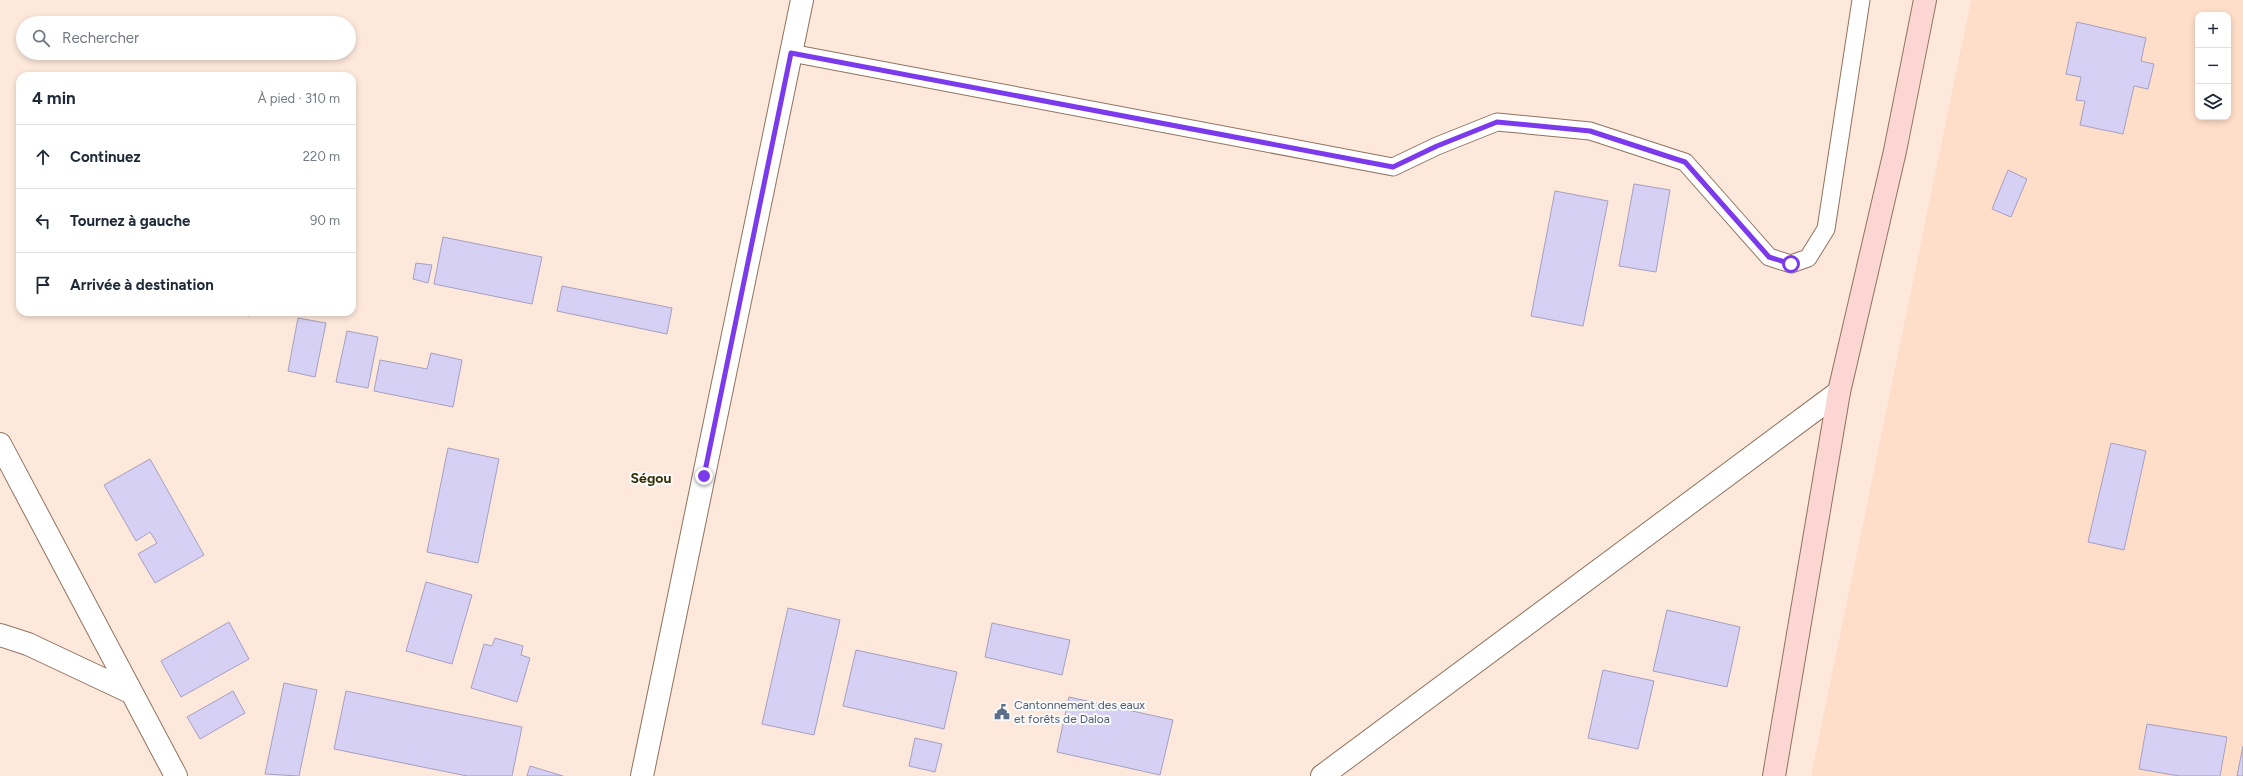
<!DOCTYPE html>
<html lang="fr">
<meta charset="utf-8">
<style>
:root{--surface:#fff;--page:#f6f6f7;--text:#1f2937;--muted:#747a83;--line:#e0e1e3}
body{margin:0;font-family:Figtree,sans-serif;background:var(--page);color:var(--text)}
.controls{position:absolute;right:12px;top:12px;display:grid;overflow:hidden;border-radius:8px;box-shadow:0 2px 6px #0003}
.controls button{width:36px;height:36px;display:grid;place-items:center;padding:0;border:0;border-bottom:1px solid var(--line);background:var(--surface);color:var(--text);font:20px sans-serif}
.stop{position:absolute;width:12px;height:12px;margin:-9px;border:3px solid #7c3aed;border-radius:50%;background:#fff}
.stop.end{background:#7c3aed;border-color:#fff;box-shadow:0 1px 4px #0008}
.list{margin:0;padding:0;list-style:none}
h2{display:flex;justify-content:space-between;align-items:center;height:52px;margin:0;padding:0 16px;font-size:17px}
h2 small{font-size:13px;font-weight:400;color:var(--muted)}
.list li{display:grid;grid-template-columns:26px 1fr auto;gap:12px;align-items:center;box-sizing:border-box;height:64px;padding:0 16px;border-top:1px solid var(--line)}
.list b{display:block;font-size:15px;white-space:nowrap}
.list em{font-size:13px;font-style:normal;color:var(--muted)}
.icon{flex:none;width:22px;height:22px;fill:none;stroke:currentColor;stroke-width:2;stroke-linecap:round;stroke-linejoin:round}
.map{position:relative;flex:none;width:2243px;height:776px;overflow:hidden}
.search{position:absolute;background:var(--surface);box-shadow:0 2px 6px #0003;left:16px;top:16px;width:340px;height:44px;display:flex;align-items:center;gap:10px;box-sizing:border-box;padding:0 14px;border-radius:22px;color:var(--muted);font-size:15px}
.panel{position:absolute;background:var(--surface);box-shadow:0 2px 6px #0003;left:16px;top:72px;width:340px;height:244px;border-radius:12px}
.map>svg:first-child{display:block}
.built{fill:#ffdec9;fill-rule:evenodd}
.building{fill:#d6d1f4;stroke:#a59fc1}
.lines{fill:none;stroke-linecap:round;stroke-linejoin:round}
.lane-casing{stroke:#90725e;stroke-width:19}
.street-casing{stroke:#90725e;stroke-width:24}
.secondary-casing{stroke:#90725e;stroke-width:24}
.lane{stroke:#fff;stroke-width:17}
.street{stroke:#fff;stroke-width:22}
.secondary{stroke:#fcd6d3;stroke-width:22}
.route{stroke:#7c3aed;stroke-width:5}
.labels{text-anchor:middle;stroke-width:4;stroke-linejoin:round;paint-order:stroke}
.service-label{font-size:12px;fill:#4e5e75;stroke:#fafafa;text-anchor:start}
.quarter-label{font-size:14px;font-weight:bold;fill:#363308;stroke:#fafafa}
</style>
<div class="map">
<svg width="2243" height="776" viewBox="0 0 2243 776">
<rect width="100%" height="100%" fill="#fde8db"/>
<!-- built -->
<path class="built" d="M 1971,0 L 2243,0 L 2243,776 L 1811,776 ZM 2198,15 L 2228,15 L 2228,117 L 2198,117 Z"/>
<!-- building -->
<path class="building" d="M 2077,22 L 2146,38 L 2141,61 L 2154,64 L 2148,89 L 2134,86 L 2123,134 L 2080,125 L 2085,101 L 2076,100 L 2081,77 L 2066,74 Z
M 2008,170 L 2027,179 L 2011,217 L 1992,209 Z
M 1634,184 L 1670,190 L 1656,272 L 1619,266 Z
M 1555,191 L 1608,201 L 1583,326 L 1531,316 Z
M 443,237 L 542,257 L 532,304 L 434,284 Z
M 416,263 L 432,265 L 428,283 L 413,279 Z
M 562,286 L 672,308 L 667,334 L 557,311 Z
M 230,312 L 251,312 L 250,316 Z
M 298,318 L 326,323 L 315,377 L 288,371 Z
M 347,331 L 378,337 L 368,388 L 336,382 Z
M 431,353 L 462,360 L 453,407 L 374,391 L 380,360 L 427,369 Z
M 2111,443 L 2146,451 L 2124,550 L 2088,542 Z
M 448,448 L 499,459 L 478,563 L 427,552 Z
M 150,459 L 204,555 L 155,583 L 138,554 L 157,543 L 150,532 L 136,541 L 104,485 Z
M 426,582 L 472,595 L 452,664 L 406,651 Z
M 788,608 L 840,620 L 814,735 L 762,724 Z
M 1667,610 L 1740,627 L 1727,687 L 1653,671 Z
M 229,622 L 249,659 L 181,697 L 161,661 Z
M 992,623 L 1070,640 L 1062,675 L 985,657 Z
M 495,638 L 523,646 L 521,655 L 530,658 L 517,702 L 471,688 L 484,644 L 492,646 Z
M 856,650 L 957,672 L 944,729 L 843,706 Z
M 1603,670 L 1654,681 L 1638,749 L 1588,738 Z
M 284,683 L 317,690 L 299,776 L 265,774 Z
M 233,691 L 245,713 L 200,739 L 187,717 Z
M 346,691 L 522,727 L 512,776 L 467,776 L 334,749 Z
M 1069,697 L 1173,720 L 1160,775 L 1057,752 Z
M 2147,724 L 2227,737 L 2220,776 L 2179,776 L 2139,769 Z
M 915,738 L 942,744 L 935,772 L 909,766 Z
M 2243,746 L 2243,776 L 2237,776 Z
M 530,766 L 563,776 L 527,776 Z"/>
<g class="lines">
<defs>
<path id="lane" d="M 791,53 L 1393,167 L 1437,146 L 1497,122 L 1590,131 L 1685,162 L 1769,257 L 1791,264 L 1808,258 L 1826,229 L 1861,0"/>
<path id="street" d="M 0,444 L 176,776
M 0,635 L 28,644 L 130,692
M 642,776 L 802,0
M 1322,776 L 1839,392"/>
<path id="secondary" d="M 1774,776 L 1839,392 L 1895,151 L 1925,0"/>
</defs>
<!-- lane casing -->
<use href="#lane" class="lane-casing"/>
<!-- street casing -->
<use href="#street" class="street-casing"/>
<!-- secondary casing -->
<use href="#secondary" class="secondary-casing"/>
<!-- lane -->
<use href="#lane" class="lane"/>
<!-- street -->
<use href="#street" class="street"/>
<!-- secondary -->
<use href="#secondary" class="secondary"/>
</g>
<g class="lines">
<!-- route -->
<path class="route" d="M 704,476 L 791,53 L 1393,167 L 1437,146 L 1497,122 L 1590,131 L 1685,162 L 1769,257 L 1791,264"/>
</g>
<!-- icons -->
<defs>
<symbol id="civic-bare" viewBox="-9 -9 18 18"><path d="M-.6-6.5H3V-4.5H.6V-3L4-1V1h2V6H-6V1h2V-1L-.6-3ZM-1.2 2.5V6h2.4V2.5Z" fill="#5c6f8a" stroke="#fafafa" stroke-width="2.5" paint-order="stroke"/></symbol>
</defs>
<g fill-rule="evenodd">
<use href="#civic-bare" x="991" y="701" width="22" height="22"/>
</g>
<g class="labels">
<!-- service labels -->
<g class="service-label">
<text x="1014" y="709">Cantonnement des eaux<tspan x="1014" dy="14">et forêts de Daloa</tspan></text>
</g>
<!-- quarter labels -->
<g class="quarter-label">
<text x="651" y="483">Ségou</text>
</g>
</g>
</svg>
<div class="controls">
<button>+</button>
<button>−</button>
<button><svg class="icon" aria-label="layers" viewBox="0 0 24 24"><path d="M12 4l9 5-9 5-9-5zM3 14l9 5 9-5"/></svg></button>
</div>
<div class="stop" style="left:1791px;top:264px"></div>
<div class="stop end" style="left:704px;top:476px"></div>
<div class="search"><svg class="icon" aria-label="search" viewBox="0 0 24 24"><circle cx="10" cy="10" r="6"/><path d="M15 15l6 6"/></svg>Rechercher</div>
<section class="panel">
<h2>4 min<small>À pied · 310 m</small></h2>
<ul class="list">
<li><svg class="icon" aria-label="ahead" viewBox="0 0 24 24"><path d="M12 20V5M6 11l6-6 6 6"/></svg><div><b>Continuez</b></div><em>220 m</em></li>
<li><svg class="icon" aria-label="left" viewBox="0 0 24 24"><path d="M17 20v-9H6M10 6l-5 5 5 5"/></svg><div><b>Tournez à gauche</b></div><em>90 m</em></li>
<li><svg class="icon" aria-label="arrive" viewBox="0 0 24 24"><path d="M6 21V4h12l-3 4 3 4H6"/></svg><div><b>Arrivée à destination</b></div></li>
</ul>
</section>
</div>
